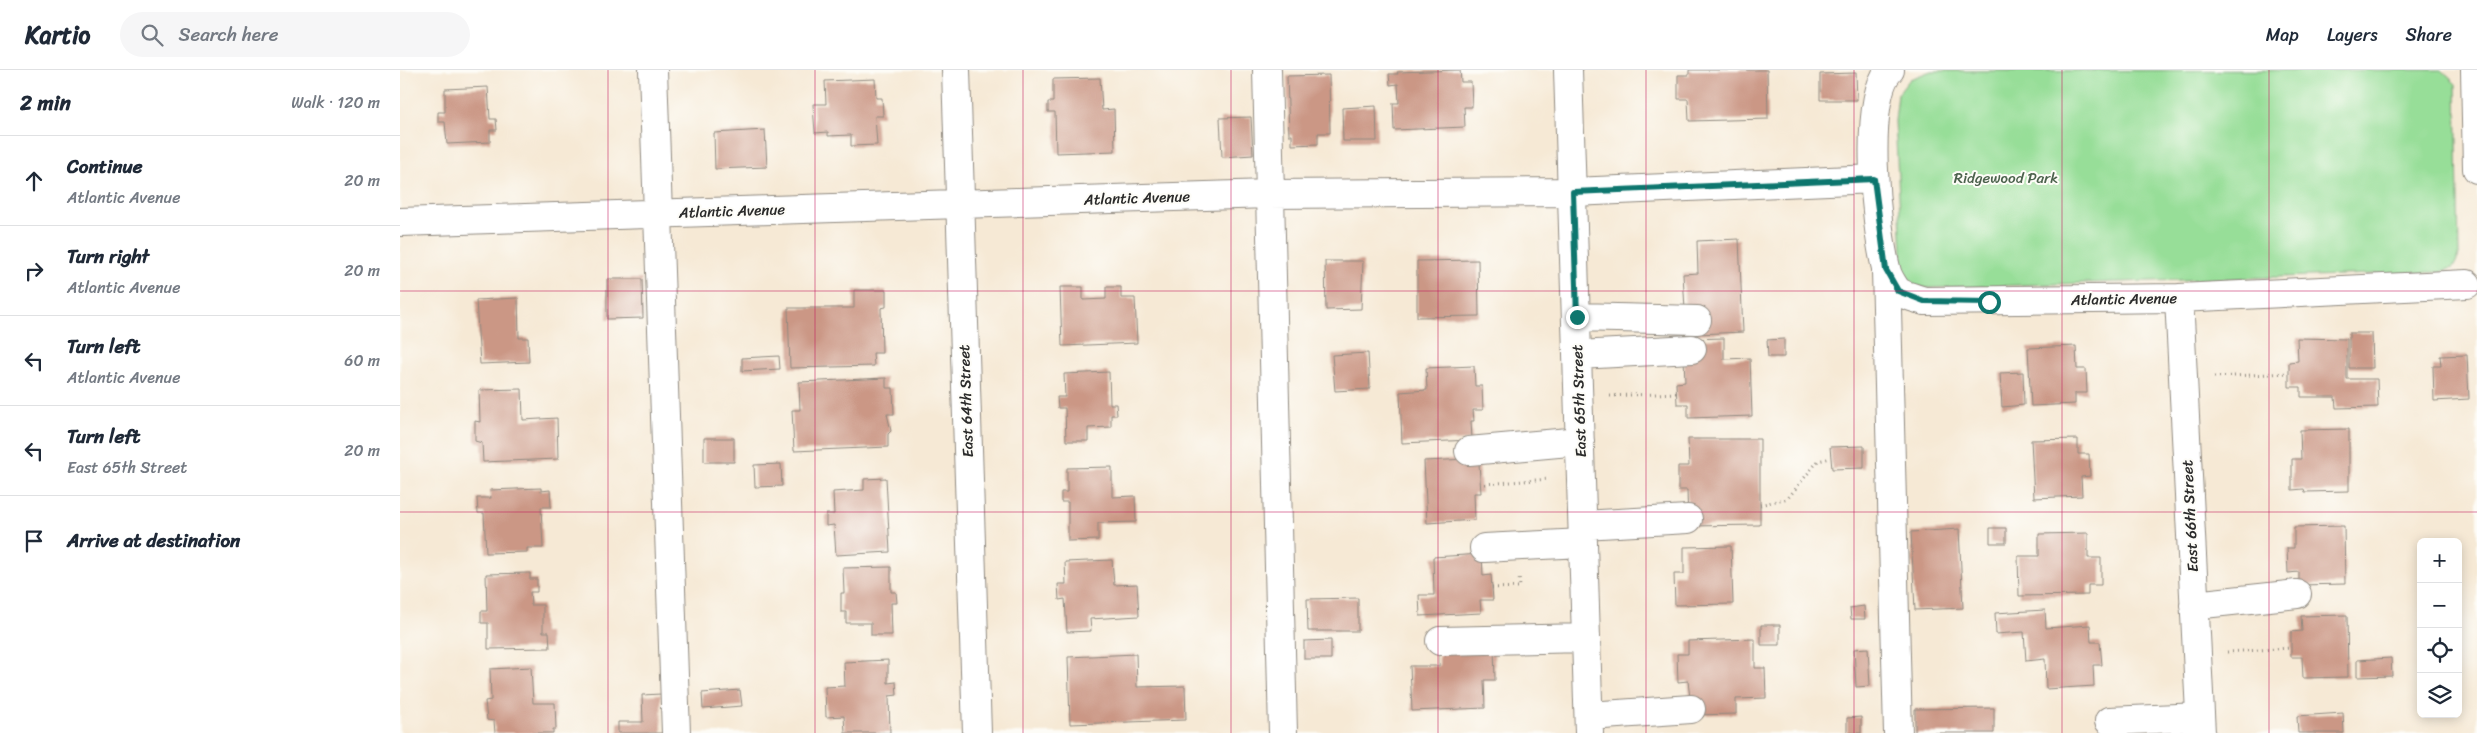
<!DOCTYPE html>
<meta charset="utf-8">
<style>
:root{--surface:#fff;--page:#f6f6f7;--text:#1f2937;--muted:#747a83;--line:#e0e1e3}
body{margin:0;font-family:Sriracha,sans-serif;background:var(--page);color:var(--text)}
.controls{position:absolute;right:15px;bottom:15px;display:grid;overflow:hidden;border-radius:8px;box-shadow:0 2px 12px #0003}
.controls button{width:45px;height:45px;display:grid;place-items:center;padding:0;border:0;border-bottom:1px solid var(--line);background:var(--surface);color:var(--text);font:25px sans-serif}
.stop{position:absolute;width:15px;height:15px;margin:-11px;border:4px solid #0f766e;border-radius:50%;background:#fff}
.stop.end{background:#0f766e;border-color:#fff;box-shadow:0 1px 5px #0008}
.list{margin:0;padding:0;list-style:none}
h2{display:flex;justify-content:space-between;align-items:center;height:65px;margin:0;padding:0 20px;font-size:21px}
h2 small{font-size:16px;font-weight:400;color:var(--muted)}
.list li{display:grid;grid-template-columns:32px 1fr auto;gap:15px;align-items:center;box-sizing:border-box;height:90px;padding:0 20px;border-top:1px solid var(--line)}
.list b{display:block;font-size:19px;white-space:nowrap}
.list p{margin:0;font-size:16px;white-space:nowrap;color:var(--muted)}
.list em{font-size:16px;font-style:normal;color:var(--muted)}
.icon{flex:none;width:28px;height:28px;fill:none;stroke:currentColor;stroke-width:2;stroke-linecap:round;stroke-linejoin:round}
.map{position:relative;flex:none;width:2077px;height:663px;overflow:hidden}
header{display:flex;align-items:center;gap:30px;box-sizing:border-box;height:70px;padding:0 25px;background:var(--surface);border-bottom:1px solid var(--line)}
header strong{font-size:24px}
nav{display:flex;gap:28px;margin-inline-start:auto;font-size:18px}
.search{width:350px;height:45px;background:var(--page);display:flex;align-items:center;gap:12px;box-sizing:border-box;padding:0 18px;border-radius:28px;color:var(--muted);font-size:19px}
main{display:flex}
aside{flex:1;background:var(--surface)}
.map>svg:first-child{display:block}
.green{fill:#97de98;stroke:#618462}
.building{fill:#cb9785}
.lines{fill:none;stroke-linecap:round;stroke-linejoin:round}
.minor-casing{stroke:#908a80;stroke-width:30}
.path{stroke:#908a80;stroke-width:3;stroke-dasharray:1 4;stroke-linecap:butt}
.minor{stroke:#fff;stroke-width:28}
.route{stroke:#0f766e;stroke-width:6}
.grid{fill:none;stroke:#c2185b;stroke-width:1;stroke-opacity:0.55}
.labels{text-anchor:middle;stroke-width:4;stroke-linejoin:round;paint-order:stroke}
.park-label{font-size:15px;fill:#4b614c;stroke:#fdfcf7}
.street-label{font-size:15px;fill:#2b2b2b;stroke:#fdfcf7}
</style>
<header>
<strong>Kartio</strong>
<div class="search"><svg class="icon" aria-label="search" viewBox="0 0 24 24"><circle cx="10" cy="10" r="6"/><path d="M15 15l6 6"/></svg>Search here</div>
<nav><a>Map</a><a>Layers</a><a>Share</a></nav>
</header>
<main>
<aside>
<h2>2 min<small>Walk · 120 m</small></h2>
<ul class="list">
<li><svg class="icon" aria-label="ahead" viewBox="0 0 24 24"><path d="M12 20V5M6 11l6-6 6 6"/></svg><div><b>Continue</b><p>Atlantic Avenue</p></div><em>20 m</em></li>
<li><svg class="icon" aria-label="right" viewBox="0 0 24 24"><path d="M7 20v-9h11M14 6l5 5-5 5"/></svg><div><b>Turn right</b><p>Atlantic Avenue</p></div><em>20 m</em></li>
<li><svg class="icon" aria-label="left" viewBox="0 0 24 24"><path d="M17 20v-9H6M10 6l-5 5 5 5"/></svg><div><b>Turn left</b><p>Atlantic Avenue</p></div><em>60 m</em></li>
<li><svg class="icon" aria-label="left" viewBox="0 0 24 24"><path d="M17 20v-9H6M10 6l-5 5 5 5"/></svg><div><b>Turn left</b><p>East 65th Street</p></div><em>20 m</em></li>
<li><svg class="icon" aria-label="arrive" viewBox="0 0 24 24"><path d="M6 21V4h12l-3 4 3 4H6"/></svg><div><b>Arrive at destination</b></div></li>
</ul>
</aside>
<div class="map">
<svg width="2077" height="663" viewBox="0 0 2077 663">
<rect width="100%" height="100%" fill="#fdfcf7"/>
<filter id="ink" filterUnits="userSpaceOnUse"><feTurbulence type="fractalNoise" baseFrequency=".02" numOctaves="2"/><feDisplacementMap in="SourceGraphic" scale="10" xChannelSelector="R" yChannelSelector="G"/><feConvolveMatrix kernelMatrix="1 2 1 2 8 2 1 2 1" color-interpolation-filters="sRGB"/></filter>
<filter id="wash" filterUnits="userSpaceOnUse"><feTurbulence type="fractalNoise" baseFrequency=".0096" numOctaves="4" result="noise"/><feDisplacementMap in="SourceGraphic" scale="20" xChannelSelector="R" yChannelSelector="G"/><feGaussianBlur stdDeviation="1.12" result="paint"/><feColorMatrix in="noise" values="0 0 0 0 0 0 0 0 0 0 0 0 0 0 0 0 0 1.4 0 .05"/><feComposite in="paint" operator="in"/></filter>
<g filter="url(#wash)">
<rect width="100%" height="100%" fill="#f6e9d5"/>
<!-- green -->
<path class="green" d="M 2041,0 L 2056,14 L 2059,186 L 2053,198 L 2039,202 L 1527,218 L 1514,215 L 1503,202 L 1495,51 L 1498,24 L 1510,9 L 1531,1 Z"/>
<g id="blocks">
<!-- building -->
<path class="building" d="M 1060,0 L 1061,12 L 1071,12 L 1072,37 L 1064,37 L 1065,57 L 994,60 L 993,33 L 999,33 L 998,14 L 990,15 L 989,4 L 998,4 L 997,2 Z
M 1289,0 L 1367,0 L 1368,49 L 1289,51 L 1288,29 L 1278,29 L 1278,5 L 1289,5 Z
M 1456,3 L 1457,30 L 1420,30 L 1420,4 Z
M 929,5 L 930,63 L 918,63 L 918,74 L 892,75 L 892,65 L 889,65 L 887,6 Z
M 700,8 L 702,40 L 714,39 L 715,81 L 656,83 L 655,42 L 648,42 L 648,32 L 653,32 L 653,9 Z
M 475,9 L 476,28 L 482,28 L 483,46 L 475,46 L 477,75 L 451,76 L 451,65 L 428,66 L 428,62 L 415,63 L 413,34 L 426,34 L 425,11 Z
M 88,17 L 90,49 L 96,49 L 97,60 L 90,60 L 90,72 L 47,74 L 45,52 L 38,52 L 38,42 L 45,42 L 45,19 Z
M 976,36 L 977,71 L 943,71 L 942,38 Z
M 851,47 L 853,85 L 822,87 L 820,48 Z
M 365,60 L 367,97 L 315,99 L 314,63 Z
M 1339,169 L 1343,262 L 1297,264 L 1296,240 L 1285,240 L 1283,204 L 1298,203 L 1297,171 Z
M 1078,190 L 1079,246 L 1017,247 L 1017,191 Z
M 925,191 L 963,191 L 961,239 L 926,240 Z
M 207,209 L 242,209 L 243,248 L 207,249 Z
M 660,217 L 683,217 L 683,230 L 706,229 L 706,217 L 721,217 L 721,228 L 735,228 L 737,273 L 662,276 Z
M 454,220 L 486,220 L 486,237 L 481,238 L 482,283 L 473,283 L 474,296 L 390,298 L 388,238 L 454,238 Z
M 118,228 L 119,268 L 128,268 L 129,292 L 80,294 L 76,230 Z
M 1949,263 L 1972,263 L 1973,298 L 1949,298 Z
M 1324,268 L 1324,289 L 1350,288 L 1352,346 L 1288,348 L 1288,334 L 1277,334 L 1276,313 L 1285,312 L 1284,288 L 1291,269 Z
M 1897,268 L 1947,269 L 1947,309 L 1977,309 L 1978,337 L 1936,338 L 1935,327 L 1901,327 L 1901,317 L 1889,317 L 1889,292 L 1898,291 Z
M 1384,269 L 1384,287 L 1368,287 L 1367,270 Z
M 1676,276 L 1677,299 L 1686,299 L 1687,323 L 1675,323 L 1675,334 L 1631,336 L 1628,278 Z
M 968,283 L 970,319 L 935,321 L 932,285 Z
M 2067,285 L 2069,329 L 2034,331 L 2033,296 L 2041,296 L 2040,286 Z
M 379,286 L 380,299 L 342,301 L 342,288 Z
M 1074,296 L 1075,316 L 1082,316 L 1083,340 L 1073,340 L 1074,351 L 1071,351 L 1072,370 L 1002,373 L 1000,322 L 1027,320 L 1026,298 Z
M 709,302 L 710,334 L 716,334 L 717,345 L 711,345 L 711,357 L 688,358 L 688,371 L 666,371 L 665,338 L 658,338 L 657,327 L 665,327 L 664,304 Z
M 1623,302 L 1624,335 L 1602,337 L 1600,303 Z
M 486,308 L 486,318 L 493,318 L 494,344 L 487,344 L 491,361 L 488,364 L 488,377 L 394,381 L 392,340 L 400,340 L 399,312 Z
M 122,319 L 123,350 L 157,348 L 158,389 L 83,392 L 82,373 L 75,371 L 75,351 L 80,352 L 79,320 Z
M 1949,359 L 1949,421 L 1905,422 L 1904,419 L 1892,420 L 1892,389 L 1901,389 L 1900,360 Z
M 304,368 L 334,368 L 334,392 L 304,392 Z
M 1288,369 L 1360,369 L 1360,455 L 1288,456 L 1287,420 L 1278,420 L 1278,396 L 1289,396 Z
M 1678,369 L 1678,384 L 1689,384 L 1690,406 L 1681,407 L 1682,426 L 1634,428 L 1631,370 Z
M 1464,376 L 1464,398 L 1432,399 L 1430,377 Z
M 1070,389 L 1079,393 L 1081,423 L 1074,423 L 1075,450 L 1027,453 L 1024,391 Z
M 381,394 L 382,416 L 355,417 L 354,395 Z
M 712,397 L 712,427 L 735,426 L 736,452 L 698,453 L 698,470 L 668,471 L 668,432 L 661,432 L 661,422 L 667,422 L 667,398 Z
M 486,408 L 490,482 L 436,485 L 434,455 L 426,456 L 426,444 L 434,444 L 433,422 L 464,420 L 464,409 Z
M 141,418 L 141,421 L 150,420 L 151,437 L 141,437 L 143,478 L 127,478 L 127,482 L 86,483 L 84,443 L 78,443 L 77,428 L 91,428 L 90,420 Z
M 1944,456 L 1945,514 L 1899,515 L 1899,502 L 1888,503 L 1887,478 L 1894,478 L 1894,457 Z
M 1590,458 L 1606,458 L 1606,473 L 1590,473 Z
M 1559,459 L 1563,538 L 1515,540 L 1511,462 Z
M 1688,463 L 1688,488 L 1701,488 L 1701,515 L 1688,515 L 1688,525 L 1619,526 L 1618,486 L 1639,486 L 1639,464 Z
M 1331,476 L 1333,534 L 1275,535 L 1274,504 L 1284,504 L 1284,477 Z
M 1082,484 L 1083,506 L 1091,505 L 1093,530 L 1080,530 L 1081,543 L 1020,546 L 1019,525 L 1034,525 L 1033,487 Z
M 712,490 L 714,515 L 737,514 L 739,546 L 690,549 L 691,561 L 667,562 L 665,529 L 659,530 L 658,514 L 666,514 L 665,492 Z
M 491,497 L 491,522 L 496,522 L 497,533 L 491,533 L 492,565 L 471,565 L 471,553 L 446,553 L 446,542 L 441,542 L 441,523 L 444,523 L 443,498 Z
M 130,503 L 130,509 L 137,509 L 137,522 L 130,522 L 131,535 L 143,535 L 143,562 L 149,562 L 150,578 L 88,579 L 88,553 L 81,553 L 81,541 L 87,541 L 86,504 Z
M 958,528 L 958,561 L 908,561 L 907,529 Z
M 1464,536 L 1465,549 L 1451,549 L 1450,538 Z
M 1645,540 L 1646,558 L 1690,555 L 1691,572 L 1700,572 L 1702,595 L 1693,595 L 1694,616 L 1646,619 L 1645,589 L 1626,591 L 1624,562 L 1596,564 L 1595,543 Z
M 1947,545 L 1948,607 L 1903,608 L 1902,587 L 1891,587 L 1891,562 L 1902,561 L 1901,546 Z
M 1361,555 L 1380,555 L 1380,575 L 1361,575 Z
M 1355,569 L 1355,598 L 1365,598 L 1366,628 L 1336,629 L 1336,644 L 1292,645 L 1288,611 L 1278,612 L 1277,584 L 1288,584 L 1288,571 Z
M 931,570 L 931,589 L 904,589 L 904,571 Z
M 1094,577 L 1095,610 L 1084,610 L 1085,638 L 1012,641 L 1010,596 L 1039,596 L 1039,578 Z
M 1468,578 L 1470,616 L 1456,617 L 1454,579 Z
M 736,584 L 737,617 L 785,616 L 786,650 L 670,654 L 668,587 Z
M 1991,588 L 1992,606 L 1957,607 L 1957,590 Z
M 488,590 L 488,613 L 496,612 L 497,625 L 489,626 L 490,663 L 445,663 L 444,646 L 426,647 L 425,617 L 445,616 L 444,592 Z
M 131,597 L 133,633 L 155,633 L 156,659 L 153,659 L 153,663 L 95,663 L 94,651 L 87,650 L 85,631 L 91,630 L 90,599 Z
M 340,620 L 342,636 L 303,639 L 302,623 Z
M 261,624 L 262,663 L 218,663 L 218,652 L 243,652 L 242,625 Z
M 1594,638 L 1594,663 L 1515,663 L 1515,639 Z
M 1943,643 L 1944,663 L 1898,663 L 1897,646 Z
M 1461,647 L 1461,663 L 1447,663 L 1447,648 Z"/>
</g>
</g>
<g filter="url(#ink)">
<use href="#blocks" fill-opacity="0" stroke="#908a80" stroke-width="1"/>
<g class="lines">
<defs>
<path id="minor" d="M 253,0 L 276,663
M 556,0 L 577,663
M 867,0 L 883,663
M 1168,0 L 1189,663
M 1490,0 C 1462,28 1476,160 1486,198 C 1487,205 1492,213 1496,219 C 1501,225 1516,228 1524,231 L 1779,228 L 2067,214
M 2075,0 L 2077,99
M 0,152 L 868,124 L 1173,122 L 1474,109
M 1486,200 L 1498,663
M 1779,228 L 1801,663
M 1177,247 L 1297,250
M 1178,285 L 1292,279
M 1069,381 L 1180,371
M 1183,455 L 1288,449
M 1084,478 L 1183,473
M 1794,535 L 1897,524
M 1040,571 L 1186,568
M 1189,646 L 1291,639
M 1709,651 L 1800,647"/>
</defs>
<!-- minor casing -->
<use href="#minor" class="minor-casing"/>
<!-- path -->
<path class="path" d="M 1814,307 L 1889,303
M 1210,326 L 1276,323
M 1085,414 L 1149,409
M 1360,435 L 1388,428 L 1418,391 L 1431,388
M 1092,518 L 1120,517 L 1119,507
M 1827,582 L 1891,578"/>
<!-- minor -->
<use href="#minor" class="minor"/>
</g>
</g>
<g class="lines" filter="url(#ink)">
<!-- route -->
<path class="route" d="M 1177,247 L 1173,122 L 1474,109 L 1486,200 L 1498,221 L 1524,231 L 1589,232"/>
</g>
<!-- grid -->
<path class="grid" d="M 208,0 L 208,663M 415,0 L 415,663M 623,0 L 623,663M 831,0 L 831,663M 1038,0 L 1038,663M 1246,0 L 1246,663M 1454,0 L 1454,663M 1662,0 L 1662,663M 1869,0 L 1869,663M 0,221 L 2077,221M 0,442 L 2077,442"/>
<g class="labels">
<!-- park labels -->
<g class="park-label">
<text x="1606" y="113">Ridgewood Park</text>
</g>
<!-- street labels -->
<g class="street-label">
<text transform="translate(737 128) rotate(-2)" y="5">Atlantic Avenue</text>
<text transform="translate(332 141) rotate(-2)" y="5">Atlantic Avenue</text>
<text transform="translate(1724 229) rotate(-1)" y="5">Atlantic Avenue</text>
<text transform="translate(566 331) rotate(-92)" y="5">East 64th Street</text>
<text transform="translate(1179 331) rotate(-92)" y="5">East 65th Street</text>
<text transform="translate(1790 446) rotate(-93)" y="5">East 66th Street</text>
</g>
</g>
</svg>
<div class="controls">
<button>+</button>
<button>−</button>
<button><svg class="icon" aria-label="locate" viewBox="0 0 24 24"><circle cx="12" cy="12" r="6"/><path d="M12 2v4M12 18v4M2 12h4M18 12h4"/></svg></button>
<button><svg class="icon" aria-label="layers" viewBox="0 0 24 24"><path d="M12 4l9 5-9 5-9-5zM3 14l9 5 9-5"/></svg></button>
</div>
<div class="stop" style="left:1589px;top:232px"></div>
<div class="stop end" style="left:1177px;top:247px"></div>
</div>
</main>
